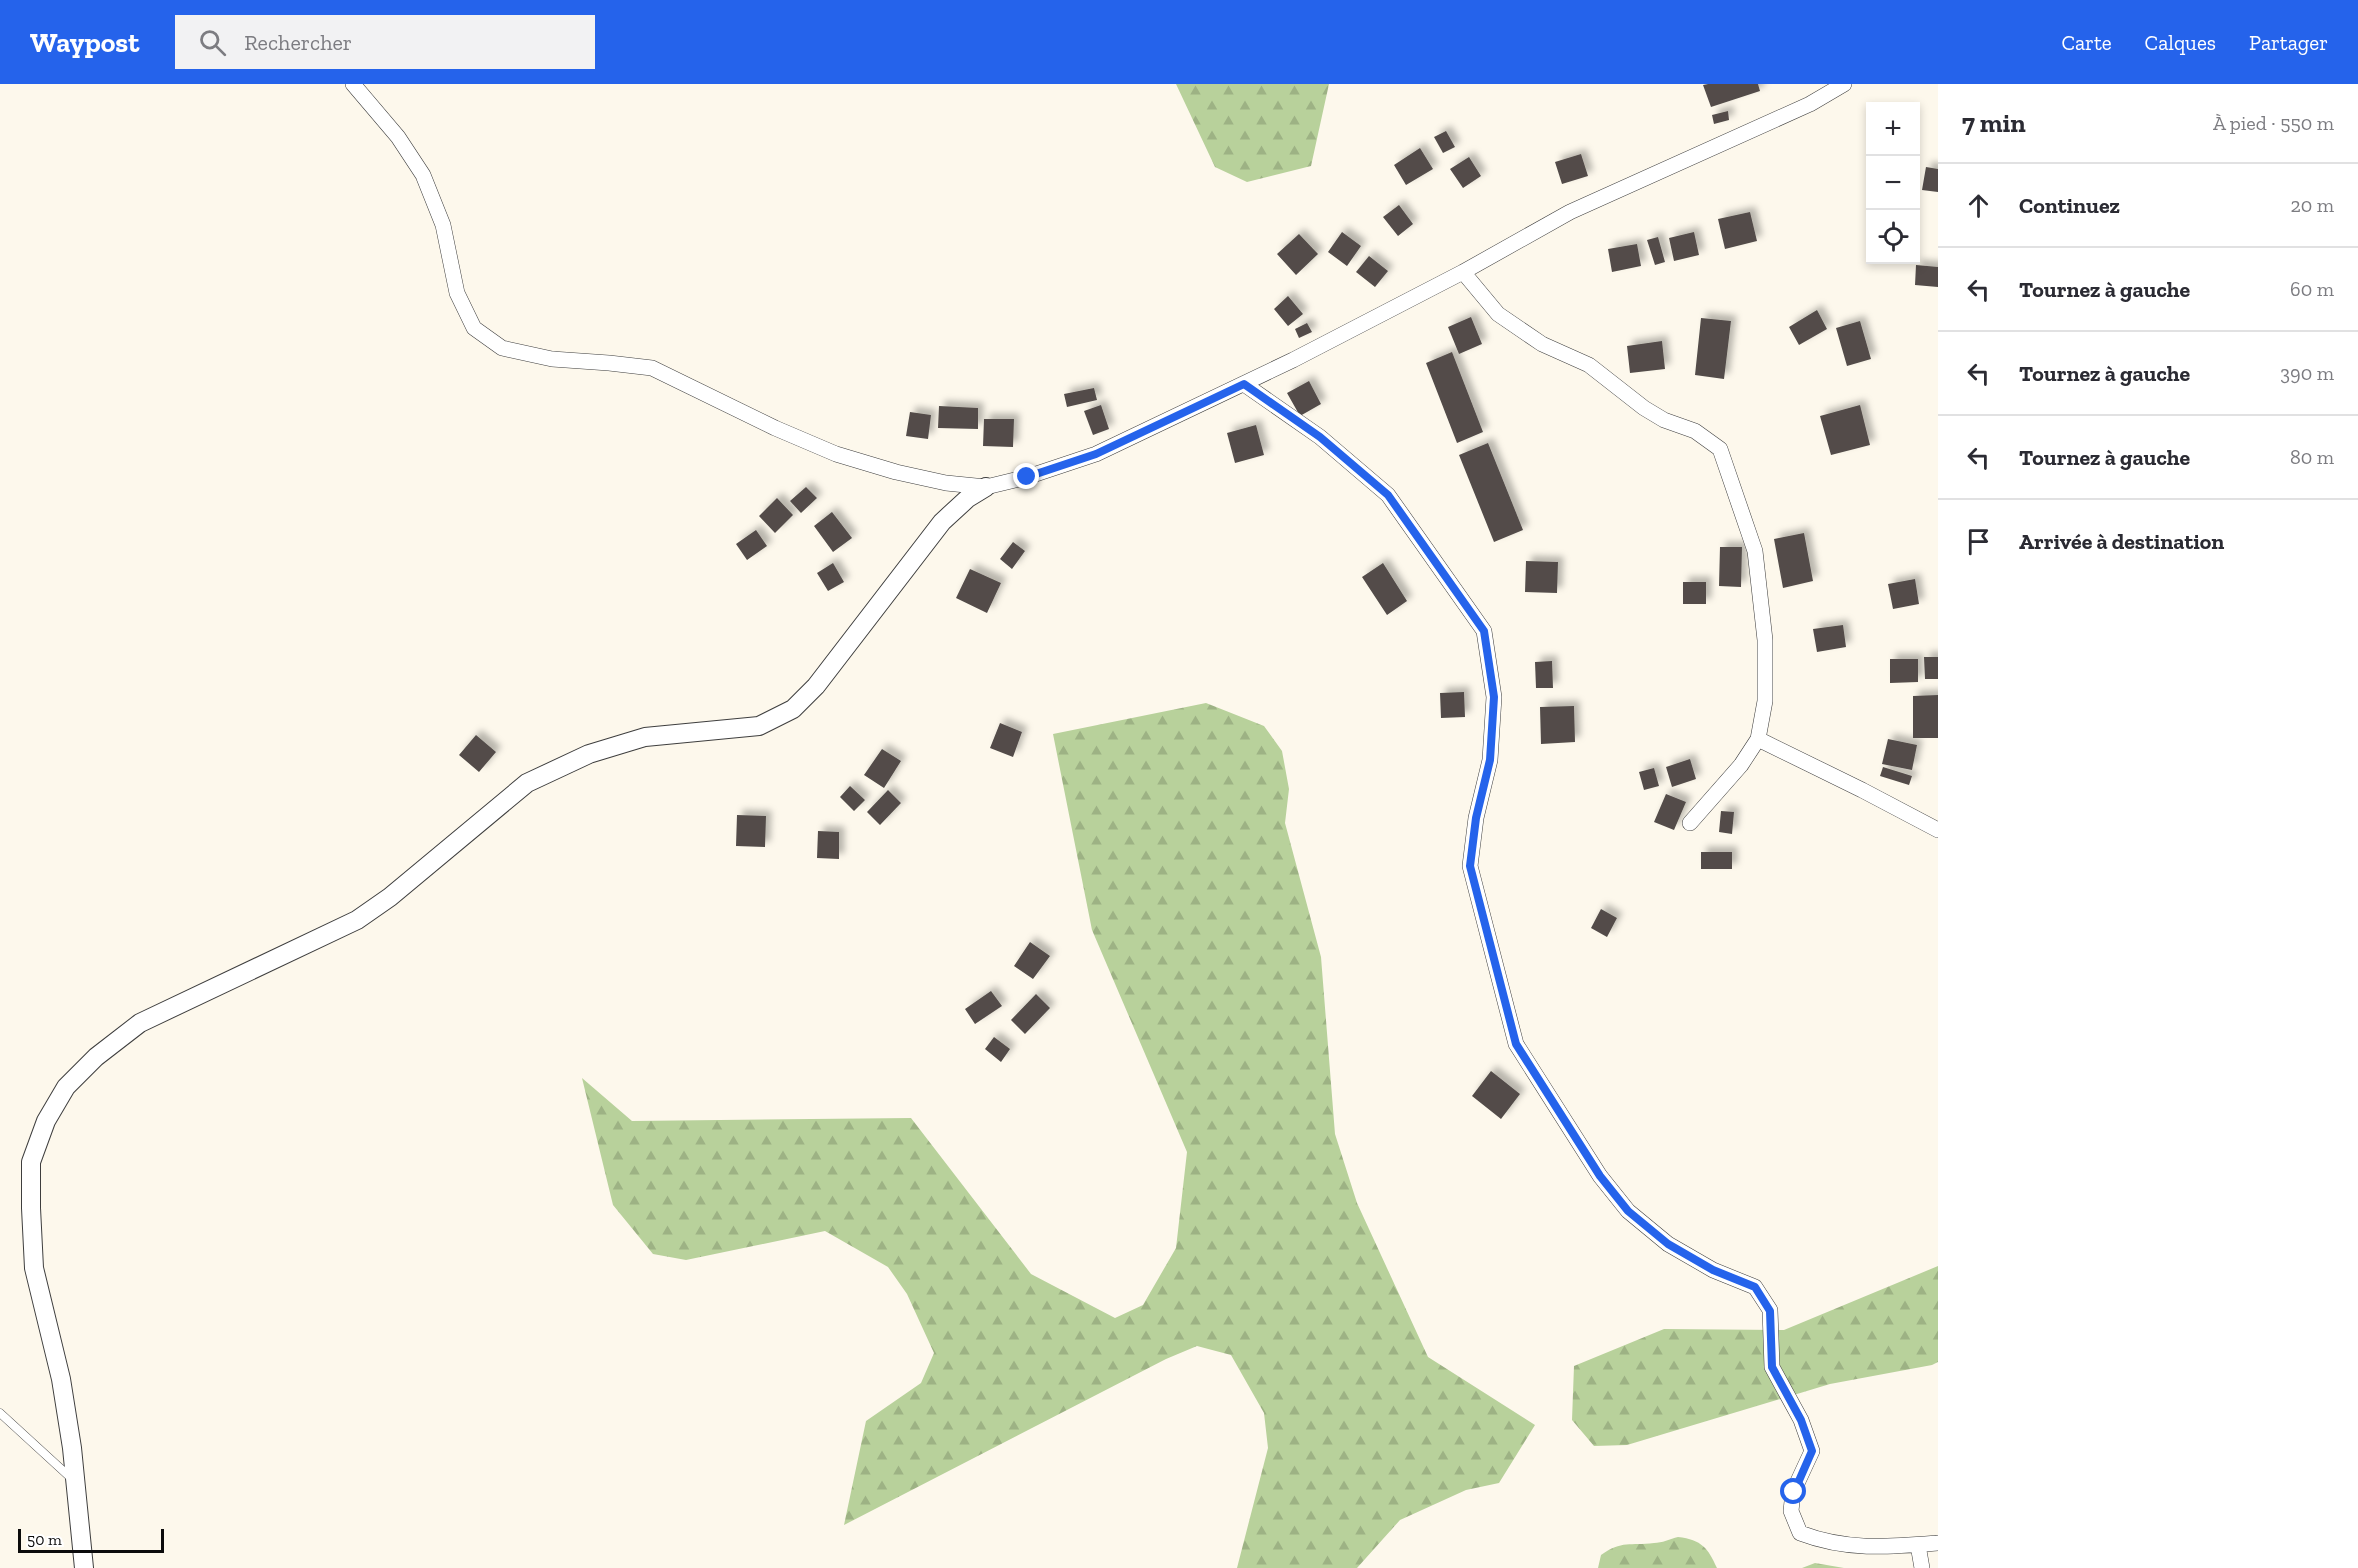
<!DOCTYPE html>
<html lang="fr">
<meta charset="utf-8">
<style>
:root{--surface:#fff;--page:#f2f2f3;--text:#2b2b33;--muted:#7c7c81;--line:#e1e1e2;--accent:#2563eb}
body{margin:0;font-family:"Zilla Slab",serif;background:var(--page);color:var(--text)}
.controls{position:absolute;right:18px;top:18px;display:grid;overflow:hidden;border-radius:0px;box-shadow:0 3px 9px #0003}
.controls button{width:54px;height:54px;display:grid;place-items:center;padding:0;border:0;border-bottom:2px solid var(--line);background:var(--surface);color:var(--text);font:30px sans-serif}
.scale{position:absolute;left:18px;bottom:15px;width:146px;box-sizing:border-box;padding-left:6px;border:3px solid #0b0b0b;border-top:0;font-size:16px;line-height:21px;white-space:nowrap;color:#0b0b0b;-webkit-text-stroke:4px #fff;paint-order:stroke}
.stop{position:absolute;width:18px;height:18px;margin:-14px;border:4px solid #2563eb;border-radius:50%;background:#fff}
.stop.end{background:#2563eb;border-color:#fff;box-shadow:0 2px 6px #0008}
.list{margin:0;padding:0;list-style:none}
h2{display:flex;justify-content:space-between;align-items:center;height:78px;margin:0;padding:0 24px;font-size:26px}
h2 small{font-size:20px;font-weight:400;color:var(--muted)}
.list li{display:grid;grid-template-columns:39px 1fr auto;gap:18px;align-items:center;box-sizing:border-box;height:84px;padding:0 24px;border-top:2px solid var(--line)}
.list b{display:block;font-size:22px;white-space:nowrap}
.list em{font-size:20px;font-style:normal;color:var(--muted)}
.icon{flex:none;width:33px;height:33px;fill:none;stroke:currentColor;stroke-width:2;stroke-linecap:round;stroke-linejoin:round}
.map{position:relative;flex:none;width:1938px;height:1484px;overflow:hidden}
header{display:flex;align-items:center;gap:36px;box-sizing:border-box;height:84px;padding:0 30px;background:var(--accent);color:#fff}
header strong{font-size:28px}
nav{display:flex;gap:33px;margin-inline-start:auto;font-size:21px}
.search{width:420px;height:54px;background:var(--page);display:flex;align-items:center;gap:15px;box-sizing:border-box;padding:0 21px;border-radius:0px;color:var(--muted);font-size:22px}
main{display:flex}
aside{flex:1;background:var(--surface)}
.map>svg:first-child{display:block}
.forest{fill:url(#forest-firs)}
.building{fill:#524c49;filter:url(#shadow)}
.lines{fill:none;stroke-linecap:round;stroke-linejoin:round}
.service-casing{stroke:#3e3e3e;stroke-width:9}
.minor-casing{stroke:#3e3e3e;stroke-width:16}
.tertiary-casing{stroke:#3e3e3e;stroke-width:20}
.service{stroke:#fff;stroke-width:8}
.minor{stroke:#fff;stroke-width:15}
.tertiary{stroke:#fff;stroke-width:18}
.route{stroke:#2563eb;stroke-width:8}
</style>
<header>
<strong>Waypost</strong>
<div class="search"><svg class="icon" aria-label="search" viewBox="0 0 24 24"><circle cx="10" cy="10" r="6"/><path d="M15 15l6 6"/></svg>Rechercher</div>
<nav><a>Carte</a><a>Calques</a><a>Partager</a></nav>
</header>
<main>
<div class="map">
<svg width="1938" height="1484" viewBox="0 0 1938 1484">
<defs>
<pattern id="forest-firs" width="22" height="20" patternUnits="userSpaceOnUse" patternTransform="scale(1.5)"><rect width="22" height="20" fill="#b8d19b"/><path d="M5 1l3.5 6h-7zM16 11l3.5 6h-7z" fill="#9db284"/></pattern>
<filter id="shadow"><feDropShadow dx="5.5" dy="-5.5" stdDeviation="3" flood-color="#0004"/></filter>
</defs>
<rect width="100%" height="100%" fill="#fdf8ec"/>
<!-- forest -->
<path class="forest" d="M 1176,0 L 1329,0 L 1311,82 L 1247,98 L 1215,83 Z
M 1206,619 L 1264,642 L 1282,667 L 1289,705 L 1285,739 L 1321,873 L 1335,1050 L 1357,1119 L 1428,1273 L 1535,1341 L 1499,1399 L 1466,1406 L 1400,1436 L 1357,1484 L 1237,1484 L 1268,1364 L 1264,1329 L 1231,1271 L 1197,1262 L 1166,1275 L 844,1441 L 866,1337 L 921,1299 L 934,1269 L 907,1210 L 888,1183 L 825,1147 L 686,1176 L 653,1170 L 613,1121 L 582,994 L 632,1037 L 911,1034 L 1031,1190 L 1115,1234 L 1143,1221 L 1176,1164 L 1187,1068 L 1092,846 L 1053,650 Z
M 1938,1182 L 1938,1278 L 1932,1281 L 1830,1300 L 1627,1361 L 1594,1362 L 1572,1336 L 1574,1282 L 1664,1245 L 1784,1246 Z
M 1678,1453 C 1702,1456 1708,1464 1717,1484 L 1598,1484 L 1601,1471 C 1622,1456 1630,1462 1654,1459 C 1662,1459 1670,1455 1678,1453 Z
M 1815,1479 L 1844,1484 L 1802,1484 Z"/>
<!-- building -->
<path class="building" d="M 1708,0 L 1758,0 L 1760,7 L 1711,23 L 1703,1 Z
M 1728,27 L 1729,36 L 1714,40 L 1712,31 Z
M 1446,47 L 1455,63 L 1443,69 L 1434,53 Z
M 1420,64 L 1433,85 L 1406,101 L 1394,81 Z
M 1581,70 L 1588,92 L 1562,100 L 1555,78 Z
M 1469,73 L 1481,92 L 1463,104 L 1450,85 Z
M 1926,83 L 1938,85 L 1938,108 L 1922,106 Z
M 1399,121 L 1413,140 L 1398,152 L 1383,133 Z
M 1750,128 L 1757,157 L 1725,165 L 1718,135 Z
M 1342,148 L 1361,162 L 1347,182 L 1328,168 Z
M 1694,148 L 1699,171 L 1674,177 L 1669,154 Z
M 1299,150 L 1318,170 L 1296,191 L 1277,170 Z
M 1658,153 L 1665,178 L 1655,181 L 1647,156 Z
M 1637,160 L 1641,182 L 1612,188 L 1608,165 Z
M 1369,172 L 1388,187 L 1375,203 L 1356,188 Z
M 1916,181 L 1938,183 L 1938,203 L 1915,201 Z
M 1288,212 L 1303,230 L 1288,242 L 1274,225 Z
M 1817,226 L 1827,245 L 1799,261 L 1789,243 Z
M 1471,233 L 1482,260 L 1459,270 L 1448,243 Z
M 1701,234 L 1731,237 L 1724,295 L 1695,291 Z
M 1860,237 L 1871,275 L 1847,282 L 1836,244 Z
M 1307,239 L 1312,248 L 1299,254 L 1295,245 Z
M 1662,257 L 1665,285 L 1630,289 L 1627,262 Z
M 1452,268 L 1483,348 L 1457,359 L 1426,279 Z
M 1309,297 L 1321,320 L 1300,332 L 1287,309 Z
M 1094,304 L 1097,316 L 1067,323 L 1064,310 Z
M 1101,321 L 1109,345 L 1093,351 L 1084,327 Z
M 1860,321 L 1870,361 L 1831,371 L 1820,332 Z
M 939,322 L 978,324 L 978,345 L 938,344 Z
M 910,328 L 931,331 L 928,355 L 906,352 Z
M 984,335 L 1014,335 L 1013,363 L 983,362 Z
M 1256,341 L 1264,371 L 1235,379 L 1227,349 Z
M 1488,359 L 1523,446 L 1494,458 L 1459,371 Z
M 806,403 L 817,414 L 801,429 L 790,417 Z
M 777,414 L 793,431 L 775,449 L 759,432 Z
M 832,428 L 852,454 L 833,468 L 814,442 Z
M 756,446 L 767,462 L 747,476 L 736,460 Z
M 1804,449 L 1813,497 L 1783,504 L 1774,455 Z
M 1013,458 L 1025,467 L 1012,485 L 1000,475 Z
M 1720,463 L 1742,463 L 1741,503 L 1719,502 Z
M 1526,477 L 1558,478 L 1557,509 L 1525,508 Z
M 833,479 L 844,498 L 828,507 L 817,489 Z
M 1383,479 L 1407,517 L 1387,531 L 1362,493 Z
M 970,485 L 1001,499 L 987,529 L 956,514 Z
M 1915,495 L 1919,520 L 1893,525 L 1888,500 Z
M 1683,498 L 1706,498 L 1706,520 L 1683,520 Z
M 1843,541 L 1846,563 L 1817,568 L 1813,545 Z
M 1924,573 L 1938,573 L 1938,595 L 1925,595 Z
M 1890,575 L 1918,575 L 1918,598 L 1890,599 Z
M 1552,577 L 1553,604 L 1536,604 L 1535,578 Z
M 1464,608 L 1465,633 L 1441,634 L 1440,609 Z
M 1938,611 L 1938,654 L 1913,654 L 1913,612 Z
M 1574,622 L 1575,658 L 1541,660 L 1540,623 Z
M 1000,639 L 1022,648 L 1013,673 L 990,664 Z
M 476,651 L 496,668 L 479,688 L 459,671 Z
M 1888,655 L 1917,661 L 1912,686 L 1882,680 Z
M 882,665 L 901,677 L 884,704 L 864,691 Z
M 1690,675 L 1696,695 L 1672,703 L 1666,683 Z
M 1883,683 L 1912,692 L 1909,701 L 1880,692 Z
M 1654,684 L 1659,702 L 1644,706 L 1639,688 Z
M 850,702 L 865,716 L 854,727 L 840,713 Z
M 888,706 L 901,719 L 880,741 L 867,728 Z
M 1666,710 L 1686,718 L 1674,746 L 1654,738 Z
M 1721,727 L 1734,728 L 1732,750 L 1719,748 Z
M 737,731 L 766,732 L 765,763 L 736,762 Z
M 818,747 L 839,748 L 839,775 L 817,774 Z
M 1701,768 L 1732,768 L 1732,785 L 1701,785 Z
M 1601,825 L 1617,834 L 1607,853 L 1591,844 Z
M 1030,858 L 1050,872 L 1033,895 L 1014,882 Z
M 991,907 L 1002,922 L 975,940 L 965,925 Z
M 1036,910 L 1050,924 L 1025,950 L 1011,936 Z
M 994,953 L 1010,965 L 1001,978 L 985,965 Z
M 1491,987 L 1520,1010 L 1501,1035 L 1472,1012 Z"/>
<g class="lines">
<defs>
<path id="service" d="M 0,1329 L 71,1394"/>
<path id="minor" d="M 353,0 L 398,53 L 423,91 L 443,141 L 457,209 L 474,244 L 502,264 L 552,275 L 609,279 L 652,284 L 775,344 L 836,370 L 896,388 L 946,399 L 986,403 L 1027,393 L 1096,370 L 1293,276 L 1463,188 L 1570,128 L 1810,20 L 1844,0
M 1463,188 L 1498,230 L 1542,260 L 1589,281 L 1644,324 L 1664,336 L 1695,347 L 1720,365 L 1755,467 L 1765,556 L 1765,617 L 1758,655 L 1741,681 L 1690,739
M 1244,300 L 1320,353 L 1388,411 L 1484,547 L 1494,613 L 1490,676 L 1476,734 L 1470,782 L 1516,960 L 1600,1092 L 1628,1127 L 1668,1160 L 1713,1186 L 1755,1203 L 1770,1226 L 1772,1283 L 1801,1336 L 1812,1367 L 1793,1408 L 1791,1427 L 1800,1449 C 1847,1467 1889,1463 1938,1459
M 1758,655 L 1862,706 L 1938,746
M 1918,1461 L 1922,1484"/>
<path id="tertiary" d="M 84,1484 L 72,1364 L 61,1295 L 34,1184 L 31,1124 L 31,1078 L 46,1037 L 66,1003 L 96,973 L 140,939 L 357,836 L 390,813 L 527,699 L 589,670 L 645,653 L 759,642 L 793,625 L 816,602 L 942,438 L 968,414 L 986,403"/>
</defs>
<!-- service casing -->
<use href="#service" class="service-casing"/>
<!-- minor casing -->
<use href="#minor" class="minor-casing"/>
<!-- tertiary casing -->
<use href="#tertiary" class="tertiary-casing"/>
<!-- service -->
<use href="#service" class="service"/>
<!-- minor -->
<use href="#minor" class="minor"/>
<!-- tertiary -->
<use href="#tertiary" class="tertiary"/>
</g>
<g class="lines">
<!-- route -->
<path class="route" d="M 1027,393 L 1096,370 L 1244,300 L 1320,353 L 1388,411 L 1484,547 L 1494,613 L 1490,676 L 1476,734 L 1470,782 L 1516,960 L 1600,1092 L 1628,1127 L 1668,1160 L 1713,1186 L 1755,1203 L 1770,1227 L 1772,1283 L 1801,1336 L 1812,1367 L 1794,1408"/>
</g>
</svg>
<div class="controls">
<button>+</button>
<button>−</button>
<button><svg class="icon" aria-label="locate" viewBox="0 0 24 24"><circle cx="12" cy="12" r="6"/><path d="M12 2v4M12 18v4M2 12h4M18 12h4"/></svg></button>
</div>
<div class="scale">50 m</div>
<div class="stop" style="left:1794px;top:1408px"></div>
<div class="stop end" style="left:1027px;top:393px"></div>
</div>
<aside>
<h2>7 min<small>À pied · 550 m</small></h2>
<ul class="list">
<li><svg class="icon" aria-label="ahead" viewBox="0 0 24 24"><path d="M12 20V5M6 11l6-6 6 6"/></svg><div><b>Continuez</b></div><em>20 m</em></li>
<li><svg class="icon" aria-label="left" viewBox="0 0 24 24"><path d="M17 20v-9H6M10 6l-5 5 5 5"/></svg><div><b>Tournez à gauche</b></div><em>60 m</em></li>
<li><svg class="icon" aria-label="left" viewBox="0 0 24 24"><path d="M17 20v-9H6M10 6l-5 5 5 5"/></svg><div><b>Tournez à gauche</b></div><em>390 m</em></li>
<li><svg class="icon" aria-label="left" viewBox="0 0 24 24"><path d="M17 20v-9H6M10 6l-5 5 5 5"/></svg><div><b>Tournez à gauche</b></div><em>80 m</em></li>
<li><svg class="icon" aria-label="arrive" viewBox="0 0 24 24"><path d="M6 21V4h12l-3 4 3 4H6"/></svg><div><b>Arrivée à destination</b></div></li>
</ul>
</aside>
</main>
